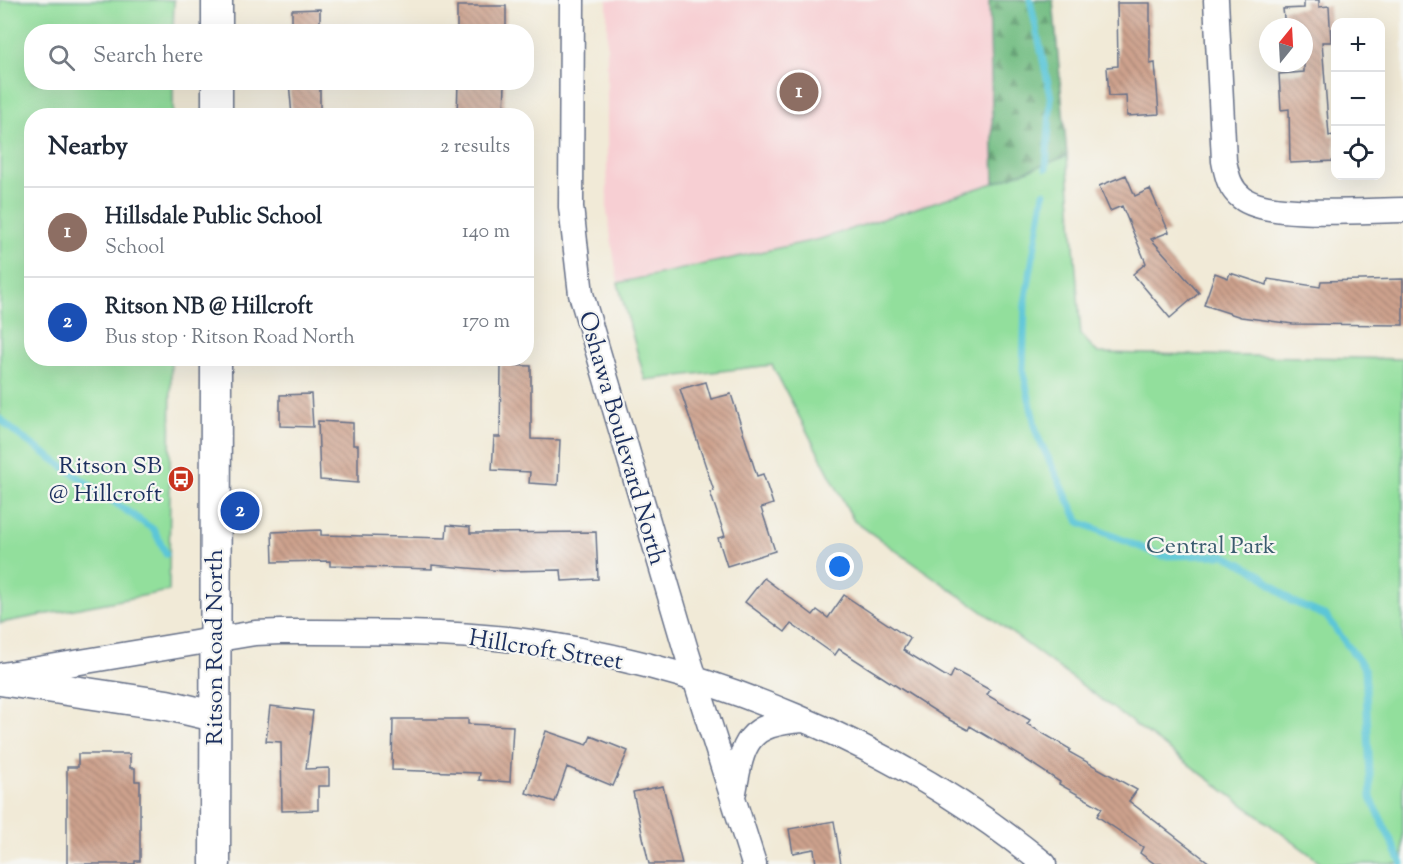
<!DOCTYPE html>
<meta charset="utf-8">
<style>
:root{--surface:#fff;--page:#f6f6f7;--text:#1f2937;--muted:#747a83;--line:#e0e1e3;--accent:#b45309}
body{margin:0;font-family:"Sorts Mill Goudy",serif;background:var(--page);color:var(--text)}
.controls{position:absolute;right:18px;top:18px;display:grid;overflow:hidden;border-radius:12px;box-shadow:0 6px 24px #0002}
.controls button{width:54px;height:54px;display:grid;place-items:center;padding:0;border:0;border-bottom:2px solid var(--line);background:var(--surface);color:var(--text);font:30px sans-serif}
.compass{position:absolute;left:1259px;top:18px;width:54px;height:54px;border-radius:50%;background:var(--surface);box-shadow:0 6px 24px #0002;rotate:18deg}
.you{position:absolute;left:840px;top:567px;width:21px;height:21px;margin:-15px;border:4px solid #fff;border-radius:50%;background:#1a73e8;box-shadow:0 0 0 9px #1a73e833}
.badge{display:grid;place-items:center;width:39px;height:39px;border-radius:50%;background:var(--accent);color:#fff;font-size:20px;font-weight:700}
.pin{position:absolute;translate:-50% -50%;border:3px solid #fff;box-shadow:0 2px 6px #0006}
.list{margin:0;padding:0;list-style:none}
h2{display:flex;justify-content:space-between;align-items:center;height:78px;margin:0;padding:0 24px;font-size:26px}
h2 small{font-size:20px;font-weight:400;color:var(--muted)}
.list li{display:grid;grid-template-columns:39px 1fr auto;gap:18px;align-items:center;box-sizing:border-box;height:90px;padding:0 24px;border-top:2px solid var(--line)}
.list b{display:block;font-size:22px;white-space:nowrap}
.list p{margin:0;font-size:20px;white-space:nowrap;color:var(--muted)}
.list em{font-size:20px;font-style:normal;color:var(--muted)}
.icon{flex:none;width:33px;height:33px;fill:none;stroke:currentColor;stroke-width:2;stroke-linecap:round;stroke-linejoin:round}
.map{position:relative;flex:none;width:1403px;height:864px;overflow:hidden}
.search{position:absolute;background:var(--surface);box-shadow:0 6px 24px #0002;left:24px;top:24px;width:510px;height:66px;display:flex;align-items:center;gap:15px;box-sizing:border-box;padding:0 21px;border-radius:24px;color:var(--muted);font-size:22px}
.panel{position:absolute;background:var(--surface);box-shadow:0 6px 24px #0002;left:24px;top:108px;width:510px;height:258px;border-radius:24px}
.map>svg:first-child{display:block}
.built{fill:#f7cfd3}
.forest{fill:url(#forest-firs);stroke:#487671;stroke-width:1.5}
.green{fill:#92df9c;stroke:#56877d;stroke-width:1.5}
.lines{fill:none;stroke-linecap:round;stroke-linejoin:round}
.stream{stroke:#5cc6d8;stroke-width:7}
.building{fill:url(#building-back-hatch)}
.minor-casing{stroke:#667088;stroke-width:27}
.major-casing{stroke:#667088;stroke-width:33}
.minor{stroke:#fff;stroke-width:24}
.major{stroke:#fff;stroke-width:30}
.labels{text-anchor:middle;stroke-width:4.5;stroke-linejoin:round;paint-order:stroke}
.street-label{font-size:24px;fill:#1b2f5e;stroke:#f6f6f2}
.poi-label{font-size:24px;fill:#1b2f5e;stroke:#f6f6f2;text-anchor:end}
.park-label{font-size:24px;fill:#395b6e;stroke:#f6f6f2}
</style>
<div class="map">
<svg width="1403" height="864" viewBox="0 0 1403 864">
<defs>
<pattern id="forest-firs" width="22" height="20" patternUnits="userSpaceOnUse" patternTransform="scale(1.5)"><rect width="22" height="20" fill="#75be84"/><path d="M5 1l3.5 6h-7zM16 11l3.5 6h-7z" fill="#5f9b6f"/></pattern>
<pattern id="building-back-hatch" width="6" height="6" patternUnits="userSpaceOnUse" patternTransform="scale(1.5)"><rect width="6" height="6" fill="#cea28d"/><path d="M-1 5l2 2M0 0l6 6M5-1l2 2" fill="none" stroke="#a68476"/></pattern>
</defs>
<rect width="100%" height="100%" fill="#f6f6f2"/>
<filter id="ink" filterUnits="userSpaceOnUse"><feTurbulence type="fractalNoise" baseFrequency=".0167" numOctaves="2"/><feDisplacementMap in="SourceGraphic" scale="12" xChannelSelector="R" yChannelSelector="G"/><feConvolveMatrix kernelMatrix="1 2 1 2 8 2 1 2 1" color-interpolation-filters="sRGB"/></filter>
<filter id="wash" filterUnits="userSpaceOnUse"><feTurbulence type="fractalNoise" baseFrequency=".008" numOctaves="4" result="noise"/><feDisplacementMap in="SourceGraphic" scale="24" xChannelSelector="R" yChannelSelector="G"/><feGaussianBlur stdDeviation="1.35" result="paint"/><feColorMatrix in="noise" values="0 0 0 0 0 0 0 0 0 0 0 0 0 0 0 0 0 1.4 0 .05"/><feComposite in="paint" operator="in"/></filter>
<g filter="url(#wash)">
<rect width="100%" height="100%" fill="#f1ead7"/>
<!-- built -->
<path class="built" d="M 607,0 L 989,0 L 994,183 L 820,239 L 618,283 L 607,212 Z"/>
<!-- forest -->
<path class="forest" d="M 989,0 L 1053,0 L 1067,156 L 994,183 Z"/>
<!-- green -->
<path class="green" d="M 0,0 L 174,0 L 173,31 L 32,32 L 32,82 L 173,83 L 173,115 L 32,116 L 32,358 L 171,359 L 169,591 L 0,623 Z
M 1067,156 L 1081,335 L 1098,353 L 1403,359 L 1403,864 L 1323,864 L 990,617 L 854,521 L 772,365 L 645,380 L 618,283 L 820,239 L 994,183 Z"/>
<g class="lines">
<!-- stream -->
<path class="stream" d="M 1030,0 L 1051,97 L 1046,168
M 1044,193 L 1025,303 L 1023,370 L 1037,435 L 1079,522 L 1162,556 L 1224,555 L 1257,572 L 1291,601 L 1326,616 L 1365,669 L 1371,798 L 1402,864
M 0,419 L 17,434 L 154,530 L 166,554"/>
</g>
<g id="blocks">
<!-- building -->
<path class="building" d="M 1304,0 L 1319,0 L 1319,7 L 1329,6 L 1331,42 L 1322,42 L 1329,136 L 1335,135 L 1335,161 L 1290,163 L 1289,109 L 1281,110 L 1279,74 L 1304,72 L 1304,27 L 1285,27 L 1283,9 L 1304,8 Z
M 1117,3 L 1150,3 L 1150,64 L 1155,63 L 1159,114 L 1127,116 L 1126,95 L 1109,96 L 1107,67 L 1118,66 Z
M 457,6 L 506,6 L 506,32 L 457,32 Z
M 320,9 L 320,32 L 292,32 L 292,10 Z
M 289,82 L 320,82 L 320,116 L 292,116 Z
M 458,82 L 505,82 L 504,116 L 457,116 Z
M 1126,175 L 1135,196 L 1150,189 L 1169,232 L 1151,239 L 1199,293 L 1170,318 L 1133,274 L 1146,263 L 1122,206 L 1110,211 L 1099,186 Z
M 1215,273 L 1228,278 L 1230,273 L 1267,285 L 1268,279 L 1320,287 L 1321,281 L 1403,279 L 1403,325 L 1293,324 L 1241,317 L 1204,305 Z
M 501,365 L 531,366 L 531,439 L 560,440 L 558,485 L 529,483 L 530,472 L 492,470 L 494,437 L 500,437 Z
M 706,382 L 711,399 L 731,394 L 757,476 L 763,474 L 773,504 L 761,508 L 775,551 L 727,566 L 718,538 L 725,536 L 710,492 L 714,491 L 680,389 Z
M 311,394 L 313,427 L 280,426 L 280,395 Z
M 318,421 L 353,423 L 353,445 L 358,445 L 358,483 L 320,480 Z
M 447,525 L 470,527 L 470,533 L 596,532 L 598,579 L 562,581 L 561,570 L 504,571 L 432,565 L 432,569 L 330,566 L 330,561 L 273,562 L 272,532 L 321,530 L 321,535 L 446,538 Z
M 764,578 L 813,615 L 817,610 L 828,618 L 844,595 L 910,639 L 903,650 L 950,679 L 954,670 L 990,690 L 987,695 L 1030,720 L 1027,724 L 1070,749 L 1069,752 L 1137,790 L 1129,801 L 1211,864 L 1155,864 L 1140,853 L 1143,847 L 1097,816 L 1102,808 L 1059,784 L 1060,782 L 1019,755 L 970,726 L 968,730 L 946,718 L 839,649 L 835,655 L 791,624 L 785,632 L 745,602 Z
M 270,706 L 313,711 L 306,769 L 329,768 L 329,786 L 318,786 L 318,810 L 282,811 L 281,742 L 266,741 Z
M 393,719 L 468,719 L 468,724 L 513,726 L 510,782 L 479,780 L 480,773 L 392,770 Z
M 546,731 L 587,745 L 591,736 L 628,751 L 613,786 L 567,767 L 555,802 L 526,793 Z
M 78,754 L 130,754 L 130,768 L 135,768 L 135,781 L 140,781 L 140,861 L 135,861 L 135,864 L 67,864 L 67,767 L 78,767 Z
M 663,786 L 682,864 L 649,864 L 633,792 Z
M 834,821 L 841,864 L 816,864 L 814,849 L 793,853 L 789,829 Z"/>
</g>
</g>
<g filter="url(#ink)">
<use href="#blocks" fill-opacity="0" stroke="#667088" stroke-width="1.5"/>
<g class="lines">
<defs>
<path id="minor" d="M 572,0 L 571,207 L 581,294 L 685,647 L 754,864
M 1216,0 L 1224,161 C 1227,175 1229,188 1242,198 C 1268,219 1367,210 1403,210
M 2,675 L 255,633 L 280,632 C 359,632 438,631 516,640 C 702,663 899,745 1044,864
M 734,792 C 743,741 747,724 803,720"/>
<path id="major" d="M 217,32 L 217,0
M 217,116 L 217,82
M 0,680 L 167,705 L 214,716
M 215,864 L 216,358"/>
</defs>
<!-- minor casing -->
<use href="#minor" class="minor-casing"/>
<!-- major casing -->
<use href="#major" class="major-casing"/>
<!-- minor -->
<use href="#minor" class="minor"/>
<!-- major -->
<use href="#major" class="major"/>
</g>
</g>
<!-- icons -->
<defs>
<symbol id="bus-disc" viewBox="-11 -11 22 22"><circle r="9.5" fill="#c8321e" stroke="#f6f6f2"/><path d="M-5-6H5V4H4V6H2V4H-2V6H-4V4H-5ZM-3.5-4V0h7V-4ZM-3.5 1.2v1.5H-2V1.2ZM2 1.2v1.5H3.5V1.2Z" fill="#fff"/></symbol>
</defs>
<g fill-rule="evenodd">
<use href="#bus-disc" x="166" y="464" width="30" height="30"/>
</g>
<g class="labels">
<!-- street labels -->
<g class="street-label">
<text transform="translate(623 438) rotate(74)" y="8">Oshawa Boulevard North</text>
<text transform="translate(214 647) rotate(-90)" y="8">Ritson Road North</text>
<text transform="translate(546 649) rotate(9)" y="8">Hillcroft Street</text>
</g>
<!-- poi labels -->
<g class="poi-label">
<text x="162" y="473">Ritson SB<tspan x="162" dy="28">@ Hillcroft</tspan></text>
</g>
<!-- park labels -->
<g class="park-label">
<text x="1211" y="553">Central Park</text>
</g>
</g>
</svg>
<div class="controls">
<button>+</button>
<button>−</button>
<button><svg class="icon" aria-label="locate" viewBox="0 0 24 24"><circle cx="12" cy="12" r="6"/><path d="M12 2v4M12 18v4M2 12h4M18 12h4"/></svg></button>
</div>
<svg class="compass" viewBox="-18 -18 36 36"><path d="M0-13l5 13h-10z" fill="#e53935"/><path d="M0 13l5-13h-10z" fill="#747a83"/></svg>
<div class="you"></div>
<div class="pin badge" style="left:799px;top:92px;background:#8d6e63">1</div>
<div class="pin badge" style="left:240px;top:511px;background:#1a4fb4">2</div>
<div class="search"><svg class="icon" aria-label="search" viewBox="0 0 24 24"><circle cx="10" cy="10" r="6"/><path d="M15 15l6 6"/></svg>Search here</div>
<section class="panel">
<h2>Nearby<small>2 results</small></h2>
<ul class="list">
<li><span class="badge" style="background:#8d6e63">1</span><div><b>Hillsdale Public School</b><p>School</p></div><em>140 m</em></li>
<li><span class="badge" style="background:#1a4fb4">2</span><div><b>Ritson NB @ Hillcroft</b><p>Bus stop · Ritson Road North</p></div><em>170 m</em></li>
</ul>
</section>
</div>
